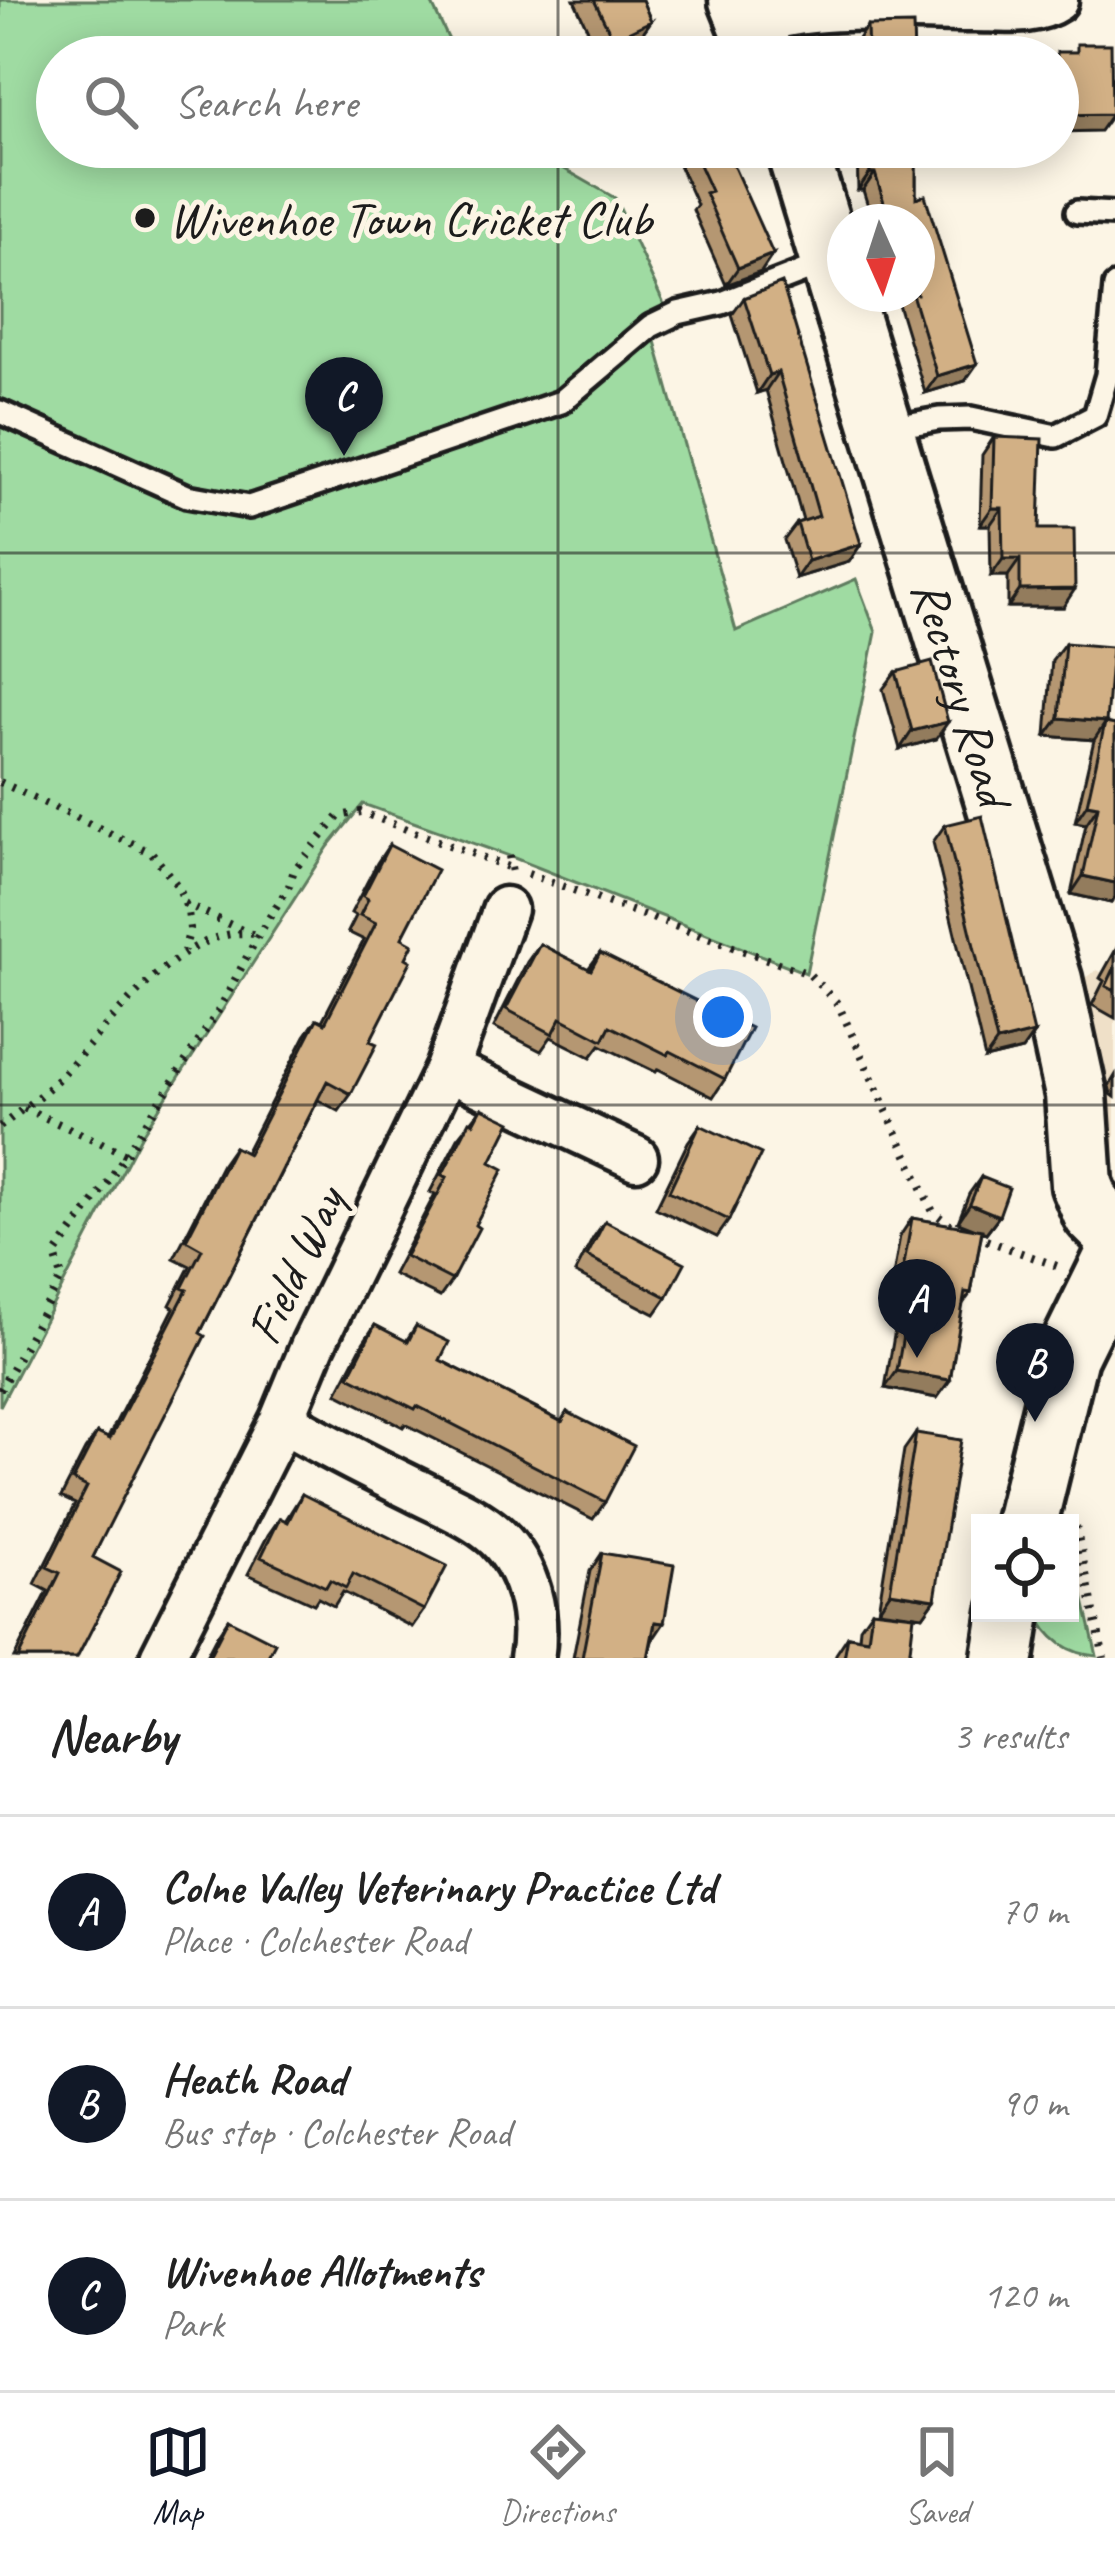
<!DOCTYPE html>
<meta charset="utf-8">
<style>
:root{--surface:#fff;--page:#f6f6f6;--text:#222;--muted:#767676;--line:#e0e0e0;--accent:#111827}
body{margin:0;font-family:Caveat,sans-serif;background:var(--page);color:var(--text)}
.controls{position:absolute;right:36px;bottom:36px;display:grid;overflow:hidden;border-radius:0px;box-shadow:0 6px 30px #0003}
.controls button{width:108px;height:108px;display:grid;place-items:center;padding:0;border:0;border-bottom:3px solid var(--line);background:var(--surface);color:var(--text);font:60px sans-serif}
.compass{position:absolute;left:827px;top:204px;width:108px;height:108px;border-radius:50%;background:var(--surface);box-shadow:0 6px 30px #0003;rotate:177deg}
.you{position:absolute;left:723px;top:1017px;width:42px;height:42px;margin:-30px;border:9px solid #fff;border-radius:50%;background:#1a73e8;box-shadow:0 0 0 18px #1a73e833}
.badge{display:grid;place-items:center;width:78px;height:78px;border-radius:50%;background:var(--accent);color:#fff;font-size:39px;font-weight:700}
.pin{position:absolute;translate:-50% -99px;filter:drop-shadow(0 3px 6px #0008)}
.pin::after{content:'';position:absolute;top:63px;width:42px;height:36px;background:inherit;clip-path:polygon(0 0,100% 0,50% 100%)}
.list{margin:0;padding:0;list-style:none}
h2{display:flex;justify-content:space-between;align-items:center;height:156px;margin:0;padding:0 48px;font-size:51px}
h2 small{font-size:39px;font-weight:400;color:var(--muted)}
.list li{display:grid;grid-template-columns:78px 1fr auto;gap:36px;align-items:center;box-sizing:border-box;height:192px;padding:0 48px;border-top:3px solid var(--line)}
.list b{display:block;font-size:45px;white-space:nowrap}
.list p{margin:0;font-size:39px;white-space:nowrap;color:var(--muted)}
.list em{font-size:39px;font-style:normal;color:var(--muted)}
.icon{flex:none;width:66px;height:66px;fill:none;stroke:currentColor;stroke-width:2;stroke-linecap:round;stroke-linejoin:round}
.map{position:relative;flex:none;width:1115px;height:1658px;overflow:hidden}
.search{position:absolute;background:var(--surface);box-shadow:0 6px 30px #0003;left:36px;right:36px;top:36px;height:132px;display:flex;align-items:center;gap:30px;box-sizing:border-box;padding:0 42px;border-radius:66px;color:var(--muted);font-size:45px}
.sheet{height:732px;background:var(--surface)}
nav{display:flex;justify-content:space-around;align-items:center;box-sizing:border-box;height:168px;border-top:3px solid var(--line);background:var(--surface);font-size:33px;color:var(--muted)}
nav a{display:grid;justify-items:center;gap:6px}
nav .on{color:var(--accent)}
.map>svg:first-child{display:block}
.built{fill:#efe0c8}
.green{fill:#9fdba2;stroke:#5e7c5f;stroke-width:3}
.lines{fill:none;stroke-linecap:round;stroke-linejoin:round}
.lane-casing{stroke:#1c1c1c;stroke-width:30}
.street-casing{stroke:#1c1c1c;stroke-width:51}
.secondary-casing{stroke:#1c1c1c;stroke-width:69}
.path{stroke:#1c1c1c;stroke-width:8;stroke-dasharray:3 9;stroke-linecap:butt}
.lane{stroke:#fcf5e5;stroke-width:21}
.street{stroke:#fcf5e5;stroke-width:42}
.secondary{stroke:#fcf5e5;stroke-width:60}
.wall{fill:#b59772;stroke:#1c1c1c;stroke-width:3}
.shaded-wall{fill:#937b5d;stroke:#1c1c1c;stroke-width:3}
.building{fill:#d2b085;stroke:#1c1c1c;stroke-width:3}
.grid{fill:none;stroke:#1c1c1c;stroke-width:3;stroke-opacity:0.55}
.poi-dot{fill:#1c1c1c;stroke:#fcf5e5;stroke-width:4.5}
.labels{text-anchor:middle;stroke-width:10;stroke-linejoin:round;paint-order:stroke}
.poi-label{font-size:51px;fill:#1c1c1c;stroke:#fcf5e5;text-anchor:start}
.street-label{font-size:51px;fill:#1c1c1c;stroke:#fcf5e5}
</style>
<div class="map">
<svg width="1115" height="1658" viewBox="0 0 1115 1658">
<rect width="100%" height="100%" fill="#fcf5e5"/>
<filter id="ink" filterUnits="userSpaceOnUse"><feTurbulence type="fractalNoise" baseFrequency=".00833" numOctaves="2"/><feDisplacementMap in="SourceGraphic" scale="24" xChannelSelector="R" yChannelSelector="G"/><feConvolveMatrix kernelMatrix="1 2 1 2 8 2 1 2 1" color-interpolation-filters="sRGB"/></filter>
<g filter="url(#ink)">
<!-- built -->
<path class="built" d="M 1097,970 L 1115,980 L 1115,1173 L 1112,1172 L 1095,1048 L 1080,981 Z"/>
<!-- green -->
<path class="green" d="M 0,0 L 430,0 L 457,57 L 57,57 L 57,147 L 526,147 L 615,198 L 667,311 L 651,327 L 736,631 L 856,579 L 876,632 L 806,973 L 509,856 L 363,804 L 328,847 L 141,1136 L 0,1406 Z
M 1070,1541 L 1097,1656 C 1069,1654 1047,1639 1037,1613 L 1070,1613 Z"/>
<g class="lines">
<defs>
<path id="lane" d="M 1077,212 L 1115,214
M 0,412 L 187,496 L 249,507 L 561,402 L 651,326 L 678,313 L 722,303 L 830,261
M 889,428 L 939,419 L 971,418 L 1056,436 L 1095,416 L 1107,375 L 1115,286"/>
<path id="street" d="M 751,24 C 814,1 906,10 974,10 C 1000,10 1034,15 1056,0
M 447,1069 L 636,1158
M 282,1420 C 326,1446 370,1468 415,1490 C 442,1504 474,1516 497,1537 C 528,1567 540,1616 532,1658
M 162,1658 L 282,1420 L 313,1345 L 447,1069 L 505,909"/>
<g id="secondary">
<path d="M 740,0 L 763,57"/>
<path id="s1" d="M 796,147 L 1051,980 L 1076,1094 L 1082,1185 L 1094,1214 L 1115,1235"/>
<path d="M 1026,1523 L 1067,1356 L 1115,1258"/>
<path d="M 1003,1658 L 1010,1613"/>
</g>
</defs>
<!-- lane casing -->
<use href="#lane" class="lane-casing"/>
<!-- street casing -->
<use href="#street" class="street-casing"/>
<!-- secondary casing -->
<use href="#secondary" class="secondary-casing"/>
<!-- path -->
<path class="path" d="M 0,782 L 152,853 L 179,888 L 188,911 L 190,929 L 184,951
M 509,856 L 512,873
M 528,874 L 809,974 L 838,1004 L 933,1212 L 956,1229
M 184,903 L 246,932
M 24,1108 L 126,1154
M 0,1127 C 21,1110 45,1093 64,1073 C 107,1027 186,918 258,935
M 975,1236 L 1057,1266
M 0,1390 L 62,1277 L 55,1255 L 108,1182 L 220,1008 L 259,934 L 289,886 L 294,870 L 339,816 L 361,812 L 508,867
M 1076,1527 L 1104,1658"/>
<!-- lane -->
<use href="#lane" class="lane"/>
<!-- street -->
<use href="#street" class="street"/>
<!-- secondary -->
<use href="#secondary" class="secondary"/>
</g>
<!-- wall -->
<path class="wall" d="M 574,0 L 642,0 L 651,21 L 639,38 L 600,56 Z
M 867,26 L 914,57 L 855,57 L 855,43 Z
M 671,147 L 725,147 L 761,272 L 726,285 L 693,210 L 697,205 Z
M 857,147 L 916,147 L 916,198 L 965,381 L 925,393 L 895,294 L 917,294 L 917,222 L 873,222 L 863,190 L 858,190 Z
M 744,298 L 861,544 L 849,562 L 796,578 L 784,540 L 797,523 L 803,521 L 766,390 L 757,393 L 732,315 Z
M 994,437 L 1039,529 L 1063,607 L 1008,607 L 1008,576 L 991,576 L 990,525 L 980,525 L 982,455 Z
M 1065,643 L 1105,723 L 1115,725 L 1115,897 L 1111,903 L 1071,894 L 1086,824 L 1075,822 L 1094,740 L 1046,736 L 1052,660 Z
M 896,672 L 936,739 L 900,749 L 883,689 Z
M 945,825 L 1034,1033 L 1022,1050 L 985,1059 L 933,842 Z
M 389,845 L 406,958 L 370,1041 L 351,1094 L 339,1111 L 318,1100 L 200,1333 L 93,1557 L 77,1658 L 14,1658 L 48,1591 L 35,1584 L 75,1504 L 61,1497 L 85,1450 L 97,1433 L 108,1438 L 174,1308 L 170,1305 L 190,1266 L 174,1258 L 222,1164 L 234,1147 L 245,1153 L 305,1036 L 317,1019 L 322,1021 L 364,940 L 348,932 L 356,916 L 351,913 L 377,863 Z
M 540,944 L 588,969 L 600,953 L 725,1079 L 713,1097 L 658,1069 L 656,1072 L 600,1045 L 591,1057 L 551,1037 L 541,1051 L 494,1027 L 527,962 Z
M 1115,951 L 1115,1018 L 1092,1005 L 1104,981 L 1100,978 Z
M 1115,1076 L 1115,1097 L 1111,1094 L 1109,1086 Z
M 482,1108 L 491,1162 L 475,1225 L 452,1280 L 440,1297 L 393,1274 L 435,1194 L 430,1192 L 458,1138 Z
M 700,1125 L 729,1220 L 717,1237 L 656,1208 L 688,1142 Z
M 981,1177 L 999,1216 L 986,1233 L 982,1231 L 971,1293 L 962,1305 L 950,1380 L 937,1398 L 885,1388 L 900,1301 L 889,1299 L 900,1236 L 912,1218 L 978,1230 L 958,1222 L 969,1194 Z
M 605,1221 L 667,1297 L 655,1314 L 575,1273 L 593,1238 Z
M 375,1325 L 406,1341 L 416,1326 L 440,1360 L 561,1421 L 567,1412 L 605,1502 L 593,1519 L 405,1424 L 403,1427 L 337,1393 L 363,1343 Z
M 916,1433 L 935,1599 L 923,1616 L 878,1610 L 904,1450 Z
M 302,1494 L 424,1610 L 412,1627 L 343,1592 L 334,1606 L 318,1598 L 314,1604 L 248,1574 L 268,1535 L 280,1518 L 285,1521 Z
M 602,1553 L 652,1641 L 648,1658 L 573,1658 L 590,1571 Z
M 872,1610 L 909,1658 L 835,1658 L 836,1654 L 848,1636 L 859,1638 L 860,1627 Z
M 228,1619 L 267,1658 L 205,1658 L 216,1637 Z"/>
<!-- shaded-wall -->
<path class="shaded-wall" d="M 651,21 L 639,38 L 600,56 L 613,39 Z
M 1112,114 L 1100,131 L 1058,132 L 1058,115 Z
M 870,173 L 875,173 L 863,190 L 858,190 Z
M 773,254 L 761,272 L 726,285 L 738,268 Z
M 977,364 L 965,381 L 925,393 L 937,376 Z
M 778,372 L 766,390 L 757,393 L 769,375 Z
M 992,508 L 1002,508 L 990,525 L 980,525 Z
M 861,544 L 849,562 L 796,578 L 808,561 Z
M 1003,559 L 1020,559 L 1008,576 L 991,576 Z
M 1075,589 L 1063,607 L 1008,607 L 1020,590 Z
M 1059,718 L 1106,722 L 1094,740 L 1046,736 Z
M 948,722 L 936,739 L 900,749 L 912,731 Z
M 1087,804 L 1098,806 L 1086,824 L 1075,822 Z
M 1083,876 L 1115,883 L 1115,897 L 1111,903 L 1071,894 Z
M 1034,1033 L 1022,1050 L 985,1059 L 997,1042 Z
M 970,1204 L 999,1216 L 986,1233 L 958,1222 Z
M 901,1281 L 912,1283 L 900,1301 L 889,1299 Z
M 897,1371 L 950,1380 L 937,1398 L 885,1388 Z
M 890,1592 L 935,1599 L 923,1616 L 878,1610 Z
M 655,1622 L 664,1623 L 652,1641 Z"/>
<!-- building -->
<path class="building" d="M 594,0 L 642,0 L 651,21 L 613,39 Z
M 913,25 L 914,57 L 868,57 L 867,26 Z
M 1077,44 L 1111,44 L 1112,114 L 1058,115 L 1057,52 L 1077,52 Z
M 691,147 L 725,147 L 773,254 L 738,268 L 705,193 L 711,191 Z
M 869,147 L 916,147 L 916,198 L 925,195 L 977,364 L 937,376 L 912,294 L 917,294 L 917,222 L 890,222 L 875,173 L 870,173 Z
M 782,283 L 861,544 L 808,561 L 797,523 L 819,516 L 778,372 L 769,375 L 744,298 Z
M 994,437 L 1042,439 L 1039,529 L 1074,529 L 1075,589 L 1020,590 L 1020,559 L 1003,559 L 1002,508 L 992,508 Z
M 1065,643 L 1112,647 L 1106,722 L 1059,718 Z
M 932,662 L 948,722 L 912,731 L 896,672 Z
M 1105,723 L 1115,725 L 1115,883 L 1083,876 L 1098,806 L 1087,804 Z
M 982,816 L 1034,1033 L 997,1042 L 945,825 Z
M 389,845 L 437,870 L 402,938 L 413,944 L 406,958 L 411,961 L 370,1041 L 377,1044 L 351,1094 L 327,1081 L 200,1333 L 205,1336 L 93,1557 L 121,1572 L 77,1658 L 18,1658 L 60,1573 L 47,1567 L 87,1487 L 73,1480 L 97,1433 L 110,1439 L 187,1290 L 182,1288 L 202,1249 L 186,1240 L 234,1147 L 248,1154 L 317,1019 L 325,1023 L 376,923 L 360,915 L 368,899 L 363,896 Z
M 540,944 L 591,970 L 600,953 L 751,1028 L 725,1079 L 670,1051 L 668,1055 L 610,1026 L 603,1040 L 561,1018 L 553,1034 L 506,1009 Z
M 1115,967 L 1115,991 L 1106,986 Z
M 482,1108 L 511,1122 L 491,1162 L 504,1169 L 475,1225 L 479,1228 L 452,1280 L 405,1256 L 447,1177 L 442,1175 L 470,1121 L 474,1123 Z
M 700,1125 L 761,1154 L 729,1220 L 669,1191 Z
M 981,1177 L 1009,1188 L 999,1216 L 970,1204 Z
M 912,1218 L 982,1230 L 971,1293 L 965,1292 L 950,1380 L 897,1371 L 912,1283 L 901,1281 Z
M 605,1221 L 685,1263 L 667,1297 L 587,1256 Z
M 375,1325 L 408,1342 L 416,1326 L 449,1342 L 440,1360 L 562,1422 L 567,1412 L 634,1446 L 605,1502 L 417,1406 L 415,1409 L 349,1376 Z
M 916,1433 L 961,1440 L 935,1599 L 890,1592 Z
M 302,1494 L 447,1566 L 424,1610 L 353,1574 L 346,1588 L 330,1580 L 326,1587 L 261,1557 L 280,1518 L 288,1522 Z
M 602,1553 L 674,1565 L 664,1623 L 655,1622 L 648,1658 L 582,1658 Z
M 872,1610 L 914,1615 L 909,1658 L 844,1658 L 848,1636 L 868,1639 Z
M 228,1619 L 275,1643 L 267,1658 L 208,1658 Z"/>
</g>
<!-- grid -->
<path class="grid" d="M 558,0 L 558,57M 558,147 L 558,1658M 0,553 L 1115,553M 0,1105 L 1115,1105"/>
<!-- markers -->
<circle class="poi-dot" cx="145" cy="218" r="12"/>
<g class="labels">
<!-- poi labels -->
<g class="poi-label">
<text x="169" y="236">Wivenhoe Town Cricket Club</text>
</g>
<!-- street labels -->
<g class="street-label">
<text dy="18" stroke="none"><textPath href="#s1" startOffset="570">Rectory Road</textPath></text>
<text transform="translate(294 1265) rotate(-65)" y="18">Field Way</text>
</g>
</g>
</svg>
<div class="controls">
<button><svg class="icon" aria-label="locate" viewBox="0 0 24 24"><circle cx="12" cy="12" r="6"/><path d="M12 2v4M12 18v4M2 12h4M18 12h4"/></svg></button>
</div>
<svg class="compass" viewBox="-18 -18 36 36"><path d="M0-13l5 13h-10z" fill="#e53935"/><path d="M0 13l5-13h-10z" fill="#767676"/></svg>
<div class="you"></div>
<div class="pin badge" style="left:917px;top:1358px">A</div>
<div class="pin badge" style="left:1035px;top:1422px">B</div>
<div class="pin badge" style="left:344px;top:456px">C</div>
<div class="search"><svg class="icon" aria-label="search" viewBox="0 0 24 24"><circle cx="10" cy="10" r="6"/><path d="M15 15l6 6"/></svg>Search here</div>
</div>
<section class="sheet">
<h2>Nearby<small>3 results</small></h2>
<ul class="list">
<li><span class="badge">A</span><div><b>Colne Valley Veterinary Practice Ltd</b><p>Place · Colchester Road</p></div><em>70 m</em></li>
<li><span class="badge">B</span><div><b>Heath Road</b><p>Bus stop · Colchester Road</p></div><em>90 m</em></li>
<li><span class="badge">C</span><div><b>Wivenhoe Allotments</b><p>Park</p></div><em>120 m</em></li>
</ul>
</section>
<nav>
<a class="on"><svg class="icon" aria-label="map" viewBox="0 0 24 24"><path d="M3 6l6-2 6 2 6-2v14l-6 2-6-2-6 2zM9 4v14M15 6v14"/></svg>Map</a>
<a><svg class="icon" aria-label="directions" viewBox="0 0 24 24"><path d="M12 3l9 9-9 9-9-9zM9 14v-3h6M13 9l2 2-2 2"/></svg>Directions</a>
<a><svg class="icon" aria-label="saved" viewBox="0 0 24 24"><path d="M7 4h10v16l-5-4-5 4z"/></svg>Saved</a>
</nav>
